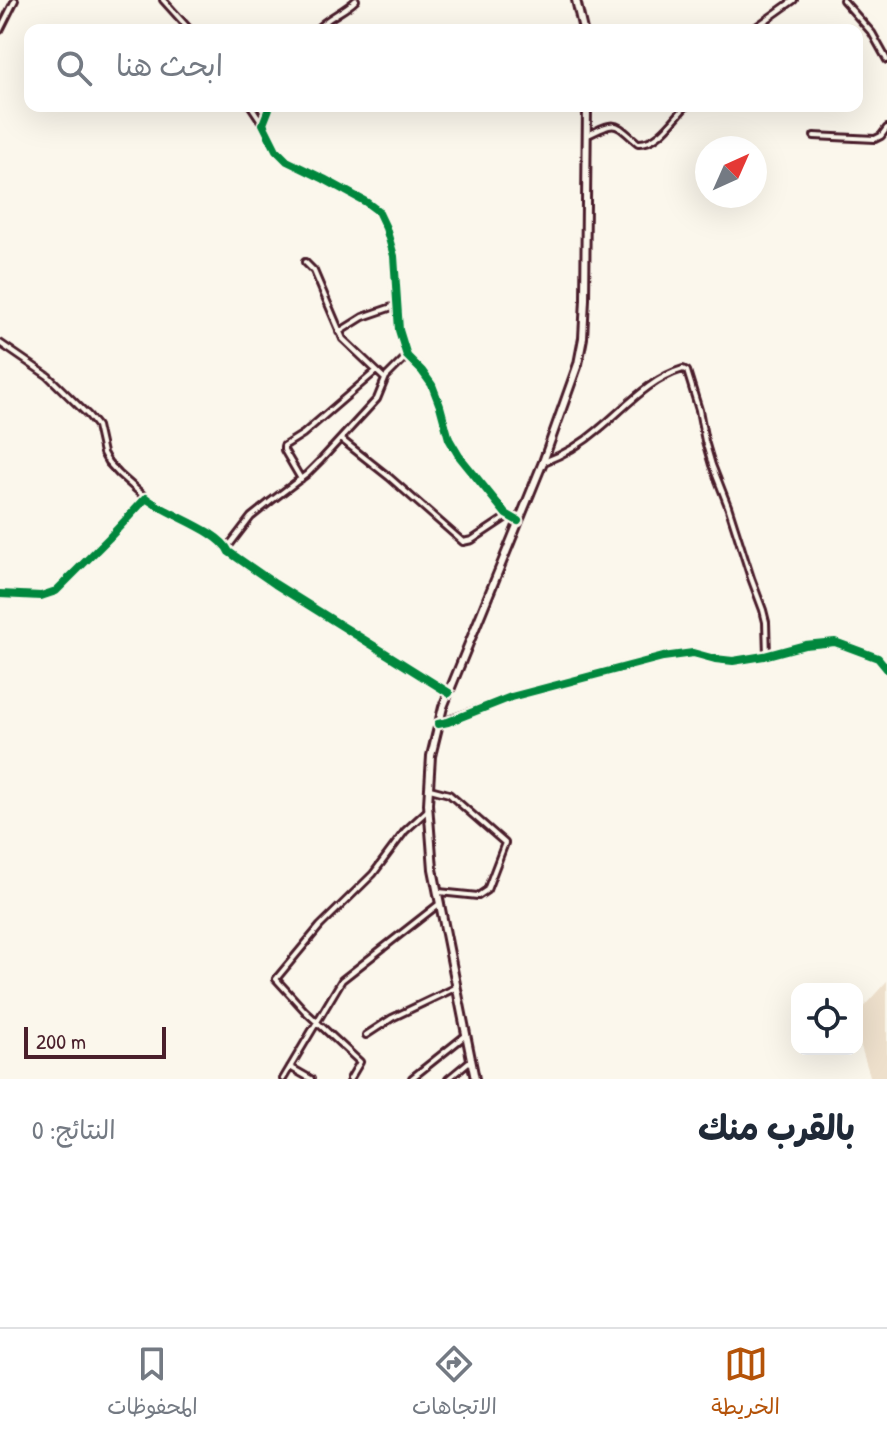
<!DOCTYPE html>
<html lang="ar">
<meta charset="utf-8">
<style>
:root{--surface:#fff;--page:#f2f2f3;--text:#1f2937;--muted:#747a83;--line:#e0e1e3;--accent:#b45309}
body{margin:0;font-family:"Patrick Hand","Playpen Sans Arabic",sans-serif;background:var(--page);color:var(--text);direction:rtl}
.controls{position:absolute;right:24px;bottom:24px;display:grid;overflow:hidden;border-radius:16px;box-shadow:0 8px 32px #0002}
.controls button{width:72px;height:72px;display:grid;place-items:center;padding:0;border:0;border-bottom:2px solid var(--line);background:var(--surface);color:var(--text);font:40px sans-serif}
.compass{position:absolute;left:695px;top:136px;width:72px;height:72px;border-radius:50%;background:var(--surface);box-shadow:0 8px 32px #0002;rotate:45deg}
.scale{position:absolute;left:24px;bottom:20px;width:142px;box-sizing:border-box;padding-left:8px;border:4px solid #4a1f2b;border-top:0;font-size:22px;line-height:28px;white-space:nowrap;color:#4a1f2b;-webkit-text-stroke:6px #fbf7ec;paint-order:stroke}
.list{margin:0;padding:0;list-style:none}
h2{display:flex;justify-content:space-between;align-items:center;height:104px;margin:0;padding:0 32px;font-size:34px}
h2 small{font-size:26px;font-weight:400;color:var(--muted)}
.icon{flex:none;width:44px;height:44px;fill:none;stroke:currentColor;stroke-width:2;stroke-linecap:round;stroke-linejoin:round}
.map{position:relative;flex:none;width:887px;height:1079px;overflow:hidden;direction:ltr}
.search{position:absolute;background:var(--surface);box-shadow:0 8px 32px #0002;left:24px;right:24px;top:24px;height:88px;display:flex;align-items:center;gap:20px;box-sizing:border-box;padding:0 28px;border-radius:16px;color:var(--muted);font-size:30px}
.sheet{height:248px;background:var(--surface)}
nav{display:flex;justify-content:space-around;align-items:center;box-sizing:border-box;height:112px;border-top:2px solid var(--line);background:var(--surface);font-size:22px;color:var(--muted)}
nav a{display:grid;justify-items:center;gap:4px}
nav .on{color:var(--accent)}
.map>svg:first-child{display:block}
.built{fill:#eee0cc}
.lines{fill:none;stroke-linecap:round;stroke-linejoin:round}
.minor-casing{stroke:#4a1f2b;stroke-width:10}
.secondary-casing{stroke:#4a1f2b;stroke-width:12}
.minor{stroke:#fbf7ec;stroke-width:4}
.secondary{stroke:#fbf7ec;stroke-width:6}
.cycleway-casing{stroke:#fbf7ec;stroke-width:13}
.cycleway{stroke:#00873e;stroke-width:8}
</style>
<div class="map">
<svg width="887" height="1079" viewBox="0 0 887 1079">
<rect width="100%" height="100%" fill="#fbf7ec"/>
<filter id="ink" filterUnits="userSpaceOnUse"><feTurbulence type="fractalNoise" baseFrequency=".0125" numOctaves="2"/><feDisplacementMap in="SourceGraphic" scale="16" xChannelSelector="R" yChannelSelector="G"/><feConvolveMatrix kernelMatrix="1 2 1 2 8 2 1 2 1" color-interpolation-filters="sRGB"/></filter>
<g filter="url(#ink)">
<!-- built -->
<path class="built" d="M 887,981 L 887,1079 L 871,1079 L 857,1034 L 857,1014 Z"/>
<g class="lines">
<defs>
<path id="minor" d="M 163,0 L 190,30
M 843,0 L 872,33 L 887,60
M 0,30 L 15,0
M 316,30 C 327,17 344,12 356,0
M 752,30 L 794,0
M 251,106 L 263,124
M 270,106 L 263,124 L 276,150 L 287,161 L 324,179 L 366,202 L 378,211 L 386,228 L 394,256 L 399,330 L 407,356 L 422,371 L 432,385 L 440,406 L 449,439 L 459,456 L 506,514 L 518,521
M 586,136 C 618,120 613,122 638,143 C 658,144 673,120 686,106
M 814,136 L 875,139 L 881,136 L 887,128
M 305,262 L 314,271 L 343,339 L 385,379
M 339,332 L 363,317 L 398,305
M 0,343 L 48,376 L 89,416 L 97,426 L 103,453 L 108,462 L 119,474 L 146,498
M 341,439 L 389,477 L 463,542 L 472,540 L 508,516
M 544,462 C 563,455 584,442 599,429 C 625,408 649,379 683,369 L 687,371 L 699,410 L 705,441 L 712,465 L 728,506 L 751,578 L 763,610 L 766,622 L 767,655
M 301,479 L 284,450 L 284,446 L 303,434 L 376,371
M 228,547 L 251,517 L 271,501 L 307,474 L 321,460 L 377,399 L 386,377 L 407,356
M 0,594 L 41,596 L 56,591 L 109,538 L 146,498 C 167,515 219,530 229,552 L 275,584 L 449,693
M 440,723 L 511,697 L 663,657 L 693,653 L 715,659 L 733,661 L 764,656 L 805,645 L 835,642 L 878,658 L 887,669
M 430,789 L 449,794 L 505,843 L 487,890 L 478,896 L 439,892
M 366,1035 L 392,1018 L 455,988
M 290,1067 L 311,1079
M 412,1078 L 466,1035
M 283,1079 L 342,980 L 439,904
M 350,1079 L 360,1062 L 305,1011 L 276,979 L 320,926 L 373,874 L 405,831 L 429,809
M 448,1079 L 471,1060"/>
<path id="secondary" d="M 576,0 L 583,30
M 475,1079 L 433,869 L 428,804 L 431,756 L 443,707 L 543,462 L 578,364 L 583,338 L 585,299 L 587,106"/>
</defs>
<!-- minor casing -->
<use href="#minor" class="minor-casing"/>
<!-- secondary casing -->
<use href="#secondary" class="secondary-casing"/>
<!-- minor -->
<use href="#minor" class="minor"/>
<!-- secondary -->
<use href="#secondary" class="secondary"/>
<defs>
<path id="cycleway" d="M 270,106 L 263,124 L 276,150 L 287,161 L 324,179 L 366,202 L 378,211 L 386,228 L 394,256 L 399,330 L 407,356 L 422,371 L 432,385 L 440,406 L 449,439 L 459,456 L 506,514 L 518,521
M 0,594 L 41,596 L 56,591 L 109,538 L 146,498 C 167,515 219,530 229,552 L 275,584 L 449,693
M 438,724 L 448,722 L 511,697 L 663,657 L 693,653 L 715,659 L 733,661 L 764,656 L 805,645 L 835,642 L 878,658 L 887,669"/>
</defs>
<!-- cycleway casing -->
<use href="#cycleway" class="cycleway-casing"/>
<!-- cycleway -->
<use href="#cycleway" class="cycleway"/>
</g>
</g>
</svg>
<div class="controls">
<button><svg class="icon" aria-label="locate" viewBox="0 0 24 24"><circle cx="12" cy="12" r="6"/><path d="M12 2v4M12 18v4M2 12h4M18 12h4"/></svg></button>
</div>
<svg class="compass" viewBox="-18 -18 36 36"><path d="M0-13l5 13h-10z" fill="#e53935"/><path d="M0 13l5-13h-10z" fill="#747a83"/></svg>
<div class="scale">200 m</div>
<div class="search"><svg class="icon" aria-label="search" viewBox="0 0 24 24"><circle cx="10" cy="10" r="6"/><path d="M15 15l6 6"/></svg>ابحث هنا</div>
</div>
<section class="sheet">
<h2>بالقرب منك<small>النتائج: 0</small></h2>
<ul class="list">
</ul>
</section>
<nav>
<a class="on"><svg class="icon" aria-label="map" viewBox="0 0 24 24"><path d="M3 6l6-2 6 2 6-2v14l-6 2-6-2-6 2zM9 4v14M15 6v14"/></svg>الخريطة</a>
<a><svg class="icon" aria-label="directions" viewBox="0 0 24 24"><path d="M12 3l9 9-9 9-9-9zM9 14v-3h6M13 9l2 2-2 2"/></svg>الاتجاهات</a>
<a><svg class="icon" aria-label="saved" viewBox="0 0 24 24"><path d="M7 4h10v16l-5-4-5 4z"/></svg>المحفوظات</a>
</nav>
